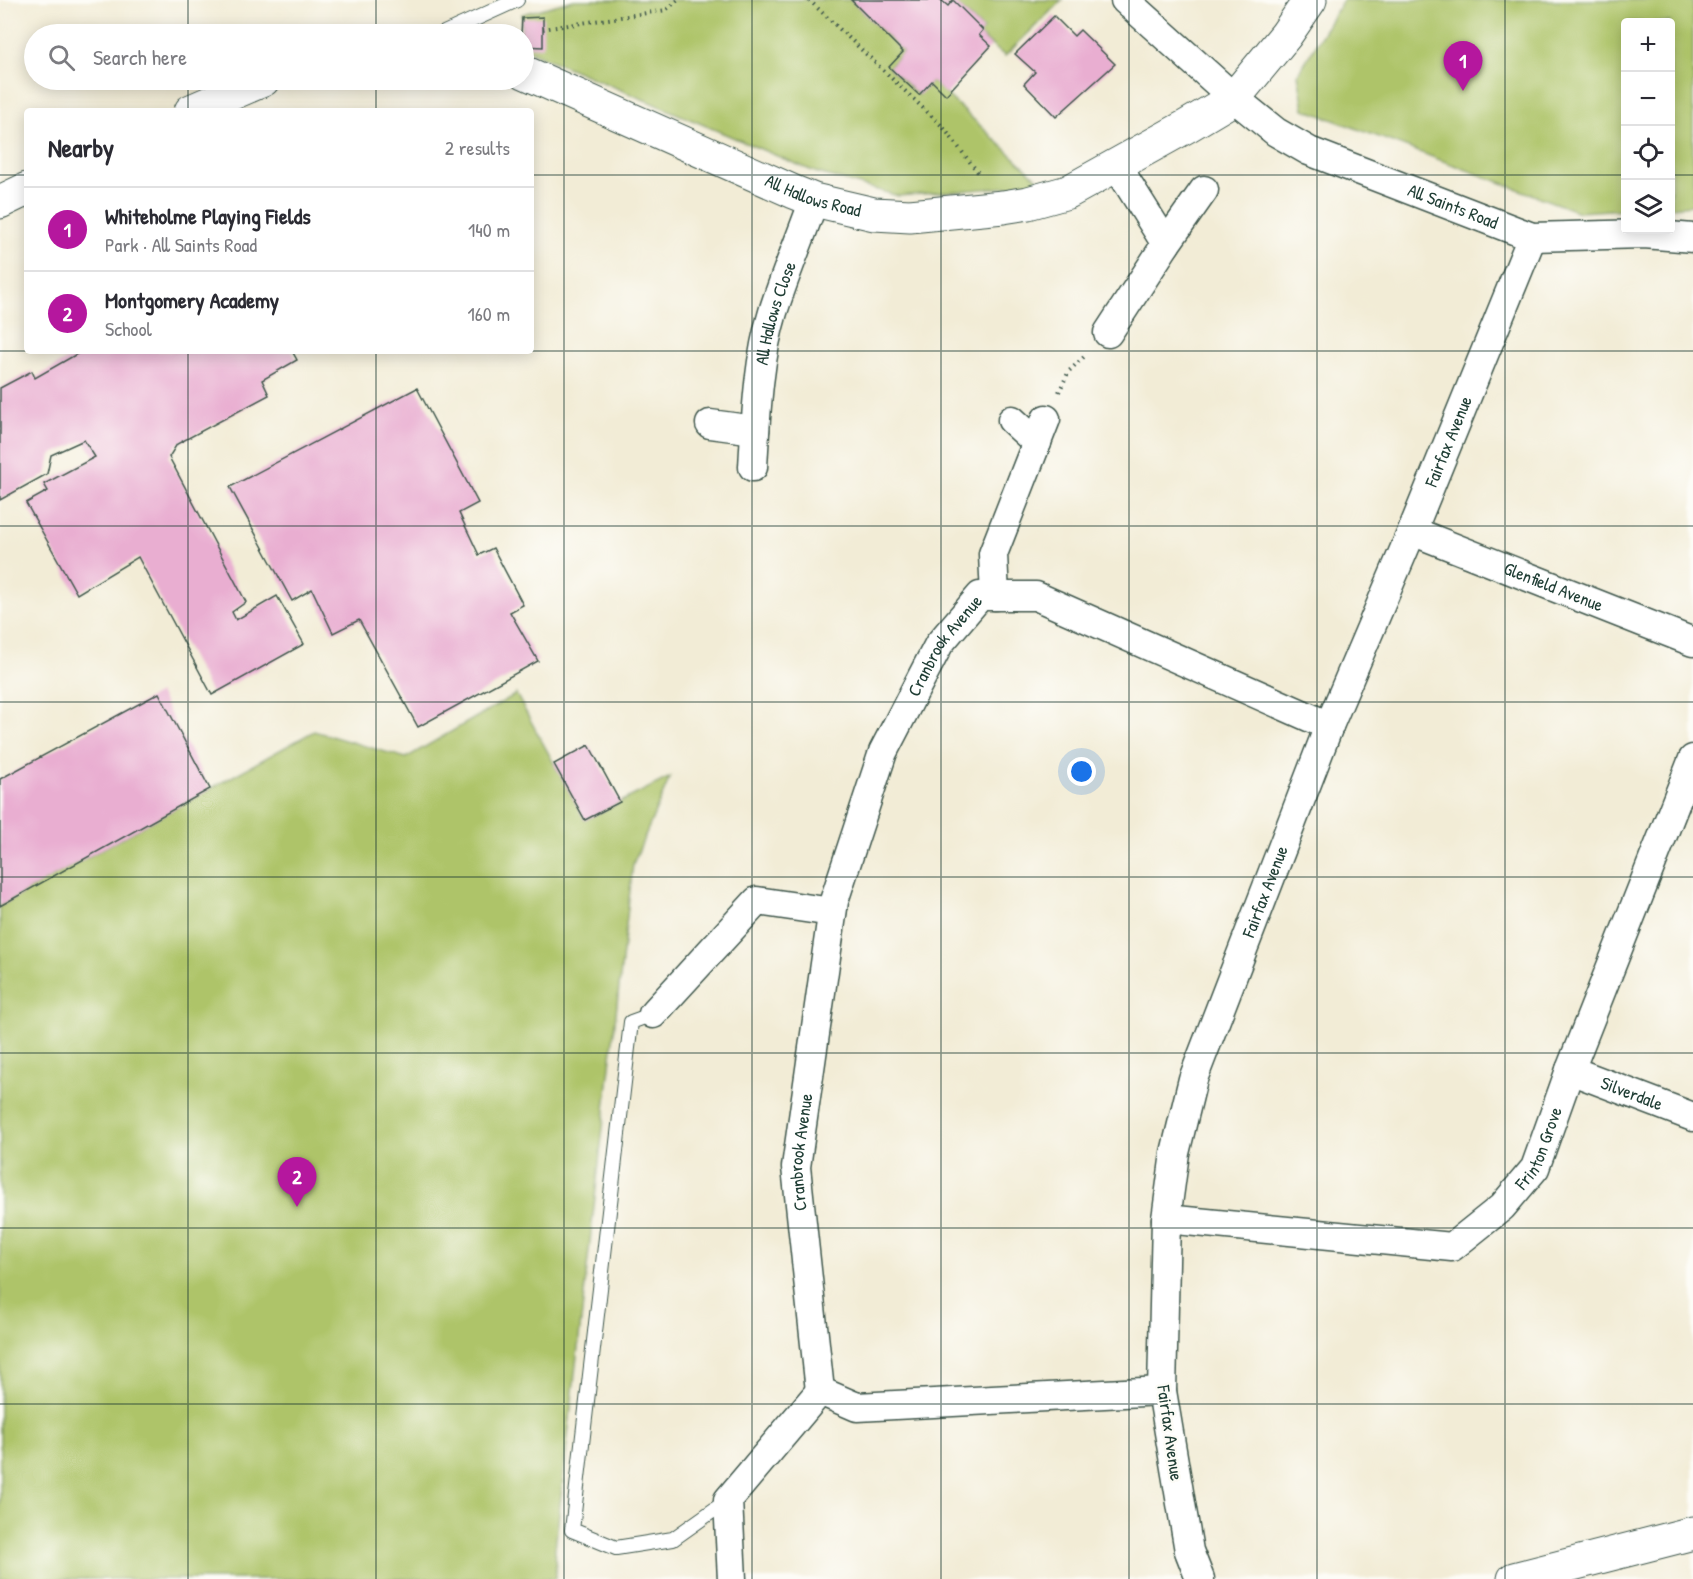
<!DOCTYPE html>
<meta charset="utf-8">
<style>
:root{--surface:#fff;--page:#f7f7f7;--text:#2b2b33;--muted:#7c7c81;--line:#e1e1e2;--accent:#b5179e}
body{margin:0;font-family:"Patrick Hand",sans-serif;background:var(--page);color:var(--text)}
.controls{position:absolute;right:18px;top:18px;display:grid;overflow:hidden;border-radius:6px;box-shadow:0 3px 15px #0003}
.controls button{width:54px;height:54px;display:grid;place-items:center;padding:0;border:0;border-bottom:2px solid var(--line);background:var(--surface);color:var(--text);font:30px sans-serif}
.you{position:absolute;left:1082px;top:772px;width:21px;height:21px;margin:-15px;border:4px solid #fff;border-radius:50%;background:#1a73e8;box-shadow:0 0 0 9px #1a73e833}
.badge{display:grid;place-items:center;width:39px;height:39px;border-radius:50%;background:var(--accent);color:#fff;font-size:20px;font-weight:700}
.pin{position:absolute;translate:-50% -50px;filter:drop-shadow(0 2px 3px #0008)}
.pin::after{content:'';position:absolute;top:32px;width:21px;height:18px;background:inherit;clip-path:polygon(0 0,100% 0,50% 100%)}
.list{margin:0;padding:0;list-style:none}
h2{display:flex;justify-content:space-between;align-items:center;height:78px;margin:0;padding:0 24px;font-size:26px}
h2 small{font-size:20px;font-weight:400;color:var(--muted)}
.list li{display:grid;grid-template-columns:39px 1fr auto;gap:18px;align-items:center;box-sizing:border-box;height:84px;padding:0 24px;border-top:2px solid var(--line)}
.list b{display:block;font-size:22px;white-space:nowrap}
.list p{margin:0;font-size:20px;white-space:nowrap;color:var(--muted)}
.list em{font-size:20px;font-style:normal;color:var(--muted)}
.icon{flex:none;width:33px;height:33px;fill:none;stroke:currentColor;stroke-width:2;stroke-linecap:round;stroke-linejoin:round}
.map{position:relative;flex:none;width:1693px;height:1579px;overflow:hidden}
.search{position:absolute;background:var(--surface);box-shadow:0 3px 15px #0003;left:24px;top:24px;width:510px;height:66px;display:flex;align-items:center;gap:15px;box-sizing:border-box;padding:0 21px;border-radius:33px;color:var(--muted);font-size:22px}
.panel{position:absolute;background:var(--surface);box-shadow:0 3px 15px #0003;left:24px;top:108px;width:510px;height:246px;border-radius:6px}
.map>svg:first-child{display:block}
.green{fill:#aec469;stroke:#66804e;stroke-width:1.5}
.building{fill:#e9aed1}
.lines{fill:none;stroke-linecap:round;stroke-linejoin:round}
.lane-casing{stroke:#3f574c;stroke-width:16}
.street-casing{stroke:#3f574c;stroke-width:31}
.secondary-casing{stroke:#3f574c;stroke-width:35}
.path{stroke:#3f574c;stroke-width:4;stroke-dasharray:1.5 4.5;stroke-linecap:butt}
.lane{stroke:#fff;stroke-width:14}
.street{stroke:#fff;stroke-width:28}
.secondary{stroke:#fff;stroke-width:33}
.grid{fill:none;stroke:#1f3d34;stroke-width:1.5;stroke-opacity:0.55}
.labels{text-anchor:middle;stroke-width:5;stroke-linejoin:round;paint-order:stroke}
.street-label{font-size:18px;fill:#1f3d34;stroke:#fdfcf7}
</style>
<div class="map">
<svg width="1693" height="1579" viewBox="0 0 1693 1579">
<rect width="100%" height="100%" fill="#fdfcf7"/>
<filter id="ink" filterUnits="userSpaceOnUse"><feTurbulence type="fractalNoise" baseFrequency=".0167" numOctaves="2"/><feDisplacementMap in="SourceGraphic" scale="12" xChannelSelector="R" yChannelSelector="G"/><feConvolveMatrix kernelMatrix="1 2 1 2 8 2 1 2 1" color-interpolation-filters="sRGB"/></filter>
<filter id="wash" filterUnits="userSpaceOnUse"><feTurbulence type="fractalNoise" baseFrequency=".008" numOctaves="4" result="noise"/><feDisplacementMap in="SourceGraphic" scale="24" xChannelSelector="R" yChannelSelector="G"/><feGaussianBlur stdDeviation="1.35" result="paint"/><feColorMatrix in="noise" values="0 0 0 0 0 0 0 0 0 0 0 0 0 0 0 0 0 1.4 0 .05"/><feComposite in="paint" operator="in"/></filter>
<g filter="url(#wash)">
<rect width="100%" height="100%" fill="#f2ecd6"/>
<!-- green -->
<path class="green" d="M 574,0 L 851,0 L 903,52 L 889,67 L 918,95 L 932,81 L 1043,184 L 898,196 L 815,172 L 524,49 L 524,34 L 521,34 L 522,14 Z
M 941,0 L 1062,0 L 1005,56 L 979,35 L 983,29 L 953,1 L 948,6 Z
M 1343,0 L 1693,0 L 1693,205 L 1671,207 L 1670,22 L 1626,22 L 1625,209 L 1579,212 L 1304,109 L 1298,74 Z
M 516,694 L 585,820 L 670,777 L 633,864 L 555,1549 L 556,1579 L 0,1579 L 0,906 L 314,731 L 406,758 Z"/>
<g id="blocks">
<!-- building -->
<path class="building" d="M 851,0 L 941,0 L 948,6 L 953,0 L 983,30 L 979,35 L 991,46 L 946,95 L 932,81 L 919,95 L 889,67 L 903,52 Z
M 1054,16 L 1074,36 L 1080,30 L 1115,64 L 1056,117 L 1024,84 L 1035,72 L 1015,54 Z
M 543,17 L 543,47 L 524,46 L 524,34 L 521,34 L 522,18 Z
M 82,351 L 292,351 L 297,360 L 262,380 L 269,395 L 177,444 L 169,457 L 246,602 L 232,612 L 236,620 L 277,596 L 304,644 L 212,695 L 138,557 L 77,594 L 26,503 L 48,491 L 44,484 L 95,457 L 84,440 L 51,455 L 47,474 L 0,500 L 0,388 L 32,371 L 35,378 Z
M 417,388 L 478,503 L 459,513 L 479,555 L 493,548 L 523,605 L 510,612 L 538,661 L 418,727 L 359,620 L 333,633 L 312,589 L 292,601 L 230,487 Z
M 159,693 L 210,789 L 0,906 L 0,779 Z
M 589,745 L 620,802 L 585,820 L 554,764 Z"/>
</g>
</g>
<g filter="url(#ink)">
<use href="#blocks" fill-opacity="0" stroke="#3f574c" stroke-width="1.5"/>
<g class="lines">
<defs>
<path id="lane" d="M 442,34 L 517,0
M 653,1014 L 631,1022 L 572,1530 L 616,1548 L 673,1539 L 728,1500"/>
<g id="street">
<path id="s1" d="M 1125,0 L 1234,98 L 1276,132 L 1309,151 L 1532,237 L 1644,234 L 1693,238"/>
<path d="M 1117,166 L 1166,244"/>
<path d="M 1108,333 L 1166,244 L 1204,190"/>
<path d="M 1012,420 L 1037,443"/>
<path d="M 710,424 L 755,430"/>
<path id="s2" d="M 753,467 C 756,416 758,361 773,312 C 785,274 801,237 814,200"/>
<path id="s3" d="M 1412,531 L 1693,642"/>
<path d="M 995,596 L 993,554 L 1046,419"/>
<path d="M 653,1014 L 757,901 L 832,912"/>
<path id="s4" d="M 1570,1070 L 1693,1117"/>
<path id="s5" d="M 1166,1219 L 1452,1247 L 1502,1207 L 1535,1168 L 1570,1070 L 1693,759"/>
<path id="s6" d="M 1162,1391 L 857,1407 L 820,1391 L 796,1167 L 834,901 L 883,752 L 939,644 L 980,596 L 1036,596 L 1329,726"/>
<path d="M 732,1579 L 728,1500 L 820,1391"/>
<path id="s7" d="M 1200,1579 L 1189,1551 L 1162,1391 L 1166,1219 L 1175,1153 L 1193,1079 L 1329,726 L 1412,531 L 1532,237"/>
</g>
<g id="secondary">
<path id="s8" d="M 524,72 L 794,192 L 814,200 L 874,214 L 910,216 L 1003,207 L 1028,203 L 1068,192 L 1187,126 L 1234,98 L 1286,35 L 1310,0"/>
<path d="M 191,111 L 263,80"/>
<path d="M 0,202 L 27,189"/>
<path d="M 1514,1579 L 1693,1533"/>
</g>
</defs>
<!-- lane casing -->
<use href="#lane" class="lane-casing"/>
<!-- street casing -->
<use href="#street" class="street-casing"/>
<!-- secondary casing -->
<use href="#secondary" class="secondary-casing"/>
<!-- path -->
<path class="path" d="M 809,0 L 943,127 L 980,175
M 543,29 L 666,10 L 678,0
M 1059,392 L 1069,371 L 1086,355"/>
<!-- lane -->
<use href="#lane" class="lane"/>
<!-- street -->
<use href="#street" class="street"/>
<!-- secondary -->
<use href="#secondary" class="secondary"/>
</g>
</g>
<!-- grid -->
<path class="grid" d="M 188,0 L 188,34M 376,0 L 376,34M 564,0 L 564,1579M 752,0 L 752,1579M 941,0 L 941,1579M 1129,0 L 1129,1579M 1317,0 L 1317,1579M 1505,0 L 1505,1579M 188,80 L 188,111M 376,80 L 376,111M 0,175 L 27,175M 531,175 L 1626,175M 1670,175 L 1693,175M 0,351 L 27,351M 188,351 L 188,1579M 376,351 L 376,1579M 531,351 L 1693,351M 0,526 L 1693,526M 0,702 L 1693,702M 0,877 L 1693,877M 0,1053 L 1693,1053M 0,1228 L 1693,1228M 0,1404 L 1693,1404"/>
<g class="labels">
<!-- street labels -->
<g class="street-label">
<text dy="6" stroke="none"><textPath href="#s8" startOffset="315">All Hallows Road</textPath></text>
<text dy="6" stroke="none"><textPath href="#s1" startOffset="393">All Saints Road</textPath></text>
<text dy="6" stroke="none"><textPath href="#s2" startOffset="156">All Hallows Close</textPath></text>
<text dy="6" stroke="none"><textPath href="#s7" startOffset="1194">Fairfax Avenue</textPath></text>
<text dy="6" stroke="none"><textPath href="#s3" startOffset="152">Glenfield Avenue</textPath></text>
<text dy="6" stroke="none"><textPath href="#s6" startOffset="1120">Cranbrook Avenue</textPath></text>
<text dy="6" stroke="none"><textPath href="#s7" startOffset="708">Fairfax Avenue</textPath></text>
<text dy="6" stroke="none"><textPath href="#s4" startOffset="66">Silverdale</textPath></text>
<text dy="6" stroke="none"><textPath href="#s5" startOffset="422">Frinton Grove</textPath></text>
<text dy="6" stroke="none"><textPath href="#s6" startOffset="586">Cranbrook Avenue</textPath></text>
<text transform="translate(1170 1433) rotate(82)" y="6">Fairfax Avenue</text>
</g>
</g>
</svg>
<div class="controls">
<button>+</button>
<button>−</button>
<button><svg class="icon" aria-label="locate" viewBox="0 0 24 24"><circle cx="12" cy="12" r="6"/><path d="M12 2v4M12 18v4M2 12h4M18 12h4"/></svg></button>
<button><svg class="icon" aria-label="layers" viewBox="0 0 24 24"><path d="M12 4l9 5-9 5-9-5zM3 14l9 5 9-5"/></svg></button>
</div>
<div class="you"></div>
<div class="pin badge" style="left:1463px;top:91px">1</div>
<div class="pin badge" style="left:297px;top:1207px">2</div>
<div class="search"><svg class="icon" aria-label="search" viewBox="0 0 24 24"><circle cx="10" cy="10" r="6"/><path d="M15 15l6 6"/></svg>Search here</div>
<section class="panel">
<h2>Nearby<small>2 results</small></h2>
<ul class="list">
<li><span class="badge">1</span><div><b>Whiteholme Playing Fields</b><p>Park · All Saints Road</p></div><em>140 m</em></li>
<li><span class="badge">2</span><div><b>Montgomery Academy</b><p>School</p></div><em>160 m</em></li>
</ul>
</section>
</div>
